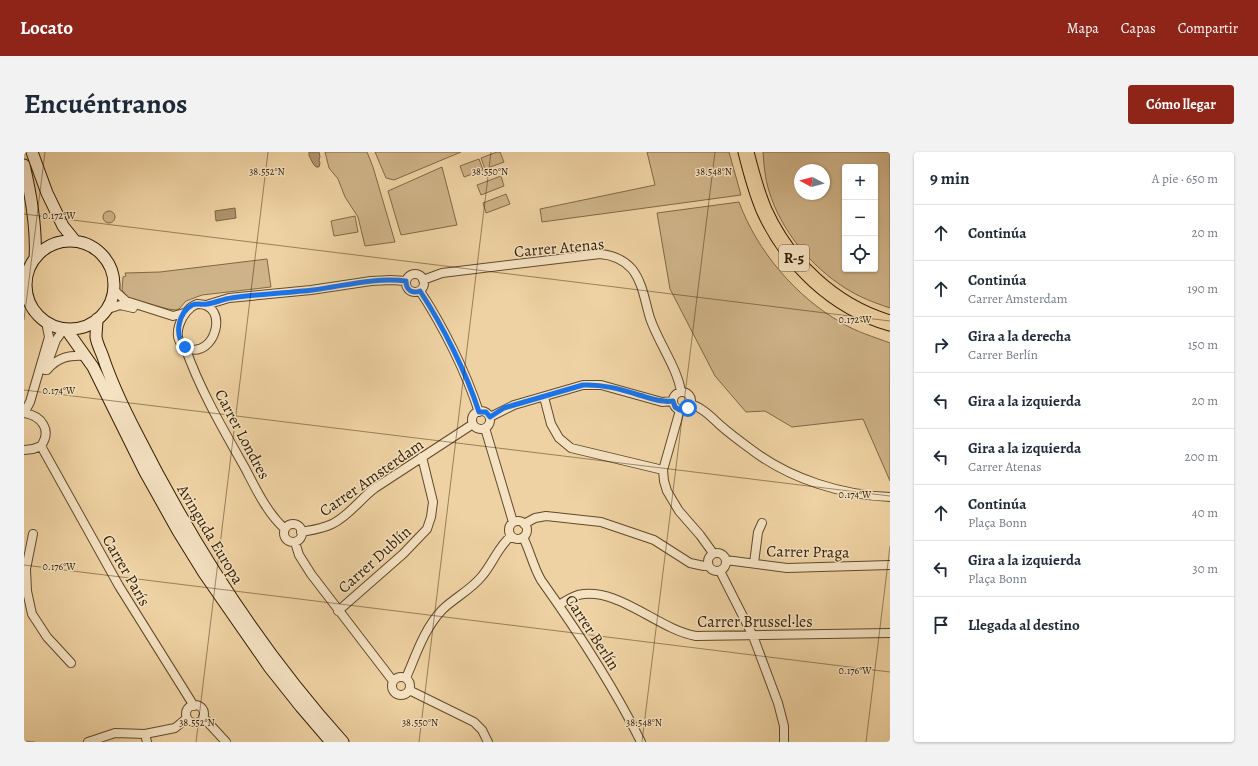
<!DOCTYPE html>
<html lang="es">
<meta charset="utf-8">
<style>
:root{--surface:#fff;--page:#f2f2f3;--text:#1f2937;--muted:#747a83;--line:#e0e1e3;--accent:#8f2418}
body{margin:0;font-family:Alegreya,serif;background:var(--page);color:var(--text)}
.controls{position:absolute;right:12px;top:12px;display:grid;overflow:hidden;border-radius:4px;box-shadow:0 1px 3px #0004}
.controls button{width:36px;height:36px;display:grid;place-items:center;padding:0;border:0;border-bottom:1px solid var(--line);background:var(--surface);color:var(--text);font:20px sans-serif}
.compass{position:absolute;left:770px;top:12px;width:36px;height:36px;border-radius:50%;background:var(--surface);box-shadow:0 1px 3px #0004;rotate:277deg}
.stop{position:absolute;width:12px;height:12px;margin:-9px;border:3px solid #1a73e8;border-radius:50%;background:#fff}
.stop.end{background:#1a73e8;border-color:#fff;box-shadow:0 1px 4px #0008}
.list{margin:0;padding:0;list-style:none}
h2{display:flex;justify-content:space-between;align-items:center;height:52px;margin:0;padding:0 16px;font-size:17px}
h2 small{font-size:13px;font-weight:400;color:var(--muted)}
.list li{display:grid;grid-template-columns:26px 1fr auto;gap:12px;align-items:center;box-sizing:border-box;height:56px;padding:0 16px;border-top:1px solid var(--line)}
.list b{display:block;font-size:15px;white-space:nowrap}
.list p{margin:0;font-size:13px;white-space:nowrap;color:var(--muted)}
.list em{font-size:13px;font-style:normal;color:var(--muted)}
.icon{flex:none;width:22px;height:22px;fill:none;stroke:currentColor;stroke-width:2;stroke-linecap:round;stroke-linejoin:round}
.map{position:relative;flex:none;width:866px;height:590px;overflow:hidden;border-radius:4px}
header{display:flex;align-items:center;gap:24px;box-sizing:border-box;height:56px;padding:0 20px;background:var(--accent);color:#fff}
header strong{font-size:19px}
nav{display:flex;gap:22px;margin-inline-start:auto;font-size:14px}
.intro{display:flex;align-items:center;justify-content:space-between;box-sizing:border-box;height:96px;padding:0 24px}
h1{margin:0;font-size:28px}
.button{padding:10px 18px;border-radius:4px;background:var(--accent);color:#fff;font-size:14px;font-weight:700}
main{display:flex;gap:24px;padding:0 24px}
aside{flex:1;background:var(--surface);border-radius:4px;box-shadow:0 1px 3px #0004}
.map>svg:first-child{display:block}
.green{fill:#cfb388;stroke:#806846;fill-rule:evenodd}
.water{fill:#ae946d;stroke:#7c6443}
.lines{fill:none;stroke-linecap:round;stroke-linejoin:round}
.street-casing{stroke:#604a2b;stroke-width:10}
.secondary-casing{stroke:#311d03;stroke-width:13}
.highway-casing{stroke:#311d03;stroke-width:17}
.street{stroke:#f5e2c3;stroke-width:8}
.secondary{stroke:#f5e2c3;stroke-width:11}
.highway{stroke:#efd2a3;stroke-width:15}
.route{stroke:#1a73e8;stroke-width:5}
.ticks{fill:none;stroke:#311d03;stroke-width:1;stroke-opacity:0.45}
.labels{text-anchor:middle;stroke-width:3;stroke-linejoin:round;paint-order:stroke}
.shield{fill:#f5e2c3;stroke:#6c583d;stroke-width:1}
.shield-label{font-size:15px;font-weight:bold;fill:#311d03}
.street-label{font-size:16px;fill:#311d03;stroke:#f5e2c3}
.ticks-label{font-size:10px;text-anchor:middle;fill:#311d03;stroke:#f5e2c3;stroke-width:3;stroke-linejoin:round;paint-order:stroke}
</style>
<header>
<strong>Locato</strong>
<nav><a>Mapa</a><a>Capas</a><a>Compartir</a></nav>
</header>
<div class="intro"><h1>Encuéntranos</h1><a class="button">Cómo llegar</a></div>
<main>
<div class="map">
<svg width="866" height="590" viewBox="0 0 866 590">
<rect width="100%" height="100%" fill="#efd2a3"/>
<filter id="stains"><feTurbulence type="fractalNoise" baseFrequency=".005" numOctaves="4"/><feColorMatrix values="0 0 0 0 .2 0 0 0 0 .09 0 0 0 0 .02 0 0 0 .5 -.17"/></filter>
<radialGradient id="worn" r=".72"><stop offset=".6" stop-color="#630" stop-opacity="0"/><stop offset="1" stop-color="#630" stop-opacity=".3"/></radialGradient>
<!-- green -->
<path class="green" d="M 301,0 L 343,0 L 349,15 L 371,90 L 341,94 L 334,65 L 321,45 L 314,27 L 305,16 Z
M 351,0 L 437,0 L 370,28 L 362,26 Z
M 473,0 L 476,0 L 480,10 L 461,17 L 457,6 Z
M 623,0 L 705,0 L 717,43 L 518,70 L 516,57 L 631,33 Z
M 739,0 L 866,0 L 866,156 C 851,151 835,145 821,136 C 787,114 757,79 745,39 C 741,27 740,13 739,0 ZM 821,15 L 851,15 L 851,117 L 821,117 ZM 776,18 L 800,18 L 800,42 L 776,42 Z
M 455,7 L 459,18 L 440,25 L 436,14 Z
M 418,15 L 433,73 L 377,83 L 364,39 Z
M 477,24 L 480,34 L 457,43 L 453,33 Z
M 482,42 L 486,52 L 462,61 L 459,51 Z
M 715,50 C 733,99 772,145 818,171 C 833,180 850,185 866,191 L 866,329 L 839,267 L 768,275 L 741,259 L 722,260 L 691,224 L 646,137 L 633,61 Z
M79 65a6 6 0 1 1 12 0a6 6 0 1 1-12 0Z
M 331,64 L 334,80 L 310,84 L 307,69 Z
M 243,107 L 247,135 L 178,143 L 162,149 L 155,157 L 152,158 L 144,157 L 101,145 L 101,142 L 98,138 L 99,125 L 102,124 L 101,121 L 136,120 Z"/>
<!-- water -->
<path class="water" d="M 285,0 L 295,0 L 296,5 L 295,8 L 296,11 L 295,15 L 292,15 C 288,12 288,8 285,4 Z
M 211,56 L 212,66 L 192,69 L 191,59 Z"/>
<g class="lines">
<defs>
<path id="street" d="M382 131a9 9 0 1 1 18 0a9 9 0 1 1-18 0Z
M 399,128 L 418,121 L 576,102 C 589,103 599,107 608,117 C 619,131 621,150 626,166 C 634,190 654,217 657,240
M 89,132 L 92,140 L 102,149 L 149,164 L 160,161
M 396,139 C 419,174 442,220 455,260
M 173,152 C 207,151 191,208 163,196 C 144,188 158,157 173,152 Z
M 182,153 L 205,146 L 287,138 L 347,129 L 367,128 L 382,129
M 81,158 L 96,153 L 109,156
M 161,195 C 176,238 199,277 221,316 C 232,337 243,361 261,377
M 21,218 L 32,188 L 40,177
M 23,218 C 34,205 45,203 61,204
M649 249a9 9 0 1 1 18 0a9 9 0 1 1-18 0Z
M 520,245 L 527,272 L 535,286 L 547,296 L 639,318
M 667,252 C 680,257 686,264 696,273 C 706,282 717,290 728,298 C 766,327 818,343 866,345
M 656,258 L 639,318 L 640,329 L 643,339 L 655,359 L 676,383 L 689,401
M448 268a9 9 0 1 1 18 0a9 9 0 1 1-18 0Z
M 466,265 L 490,253 L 559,233 L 577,233 L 638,250 L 649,249
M 461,276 L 489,370
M 17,294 L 95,434 L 170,554
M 0,298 L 9,297 L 17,294 C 28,278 18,264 0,261 L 6,250 L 25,185 L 22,170
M485 378a9 9 0 1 1 18 0a9 9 0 1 1-18 0Z
M 500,372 L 511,366 L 522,364 L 577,370 L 630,388 L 666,411 L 680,414 L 684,413
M260 381a9 9 0 1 1 18 0a9 9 0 1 1-18 0Z
M 277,380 C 288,378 298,377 308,372 C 325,364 336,347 351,336 L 449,272
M 499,385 C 506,399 509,414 517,428 C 554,480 589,533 617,590
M 271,390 L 275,403 L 287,422 L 369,529
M684 410a9 9 0 1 1 18 0a9 9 0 1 1-18 0Z
M 702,408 L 763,416 L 866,413
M 730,411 L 734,380 L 738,371
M 696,419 L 729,484 L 754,551 L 760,574 L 760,590
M 0,439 L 3,439 L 8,462 L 23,485 L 47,511
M 3,439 L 2,417 L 9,382
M 535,453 C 541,449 547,445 554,443 C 594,434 633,477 672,484 L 866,481
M 314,459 L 379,402 L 403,377 L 407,365 L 409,350 L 398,305
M368 534a9 9 0 1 1 18 0a9 9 0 1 1-18 0Z
M 382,526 C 392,503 400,477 418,458 C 430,446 447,438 458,424 C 469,411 474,395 487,384
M 385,538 L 450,570 L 458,578 L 464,590
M162 562a9 9 0 1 1 18 0a9 9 0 1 1-18 0Z
M 179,565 L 202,590
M 121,582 L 123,590
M 64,590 L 91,581 L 121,582 L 151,576 L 163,566"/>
<path id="secondary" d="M 8,0 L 23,41 L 39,74 L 51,89
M 0,13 C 7,43 13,75 11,106
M2 133a44 44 0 1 1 88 0a44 44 0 1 1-88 0Z
M 73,167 C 73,173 72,179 72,185 C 73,192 77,199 79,205 C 88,232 100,257 113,282 C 169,393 236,498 319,590
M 42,177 L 69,215 L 121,320 L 154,379 L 180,421 L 246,516 L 277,555 L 307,590"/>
<path id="highway" d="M 722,0 C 727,20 732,39 740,58 C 764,111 810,155 866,171"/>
</defs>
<!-- street casing -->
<use href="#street" class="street-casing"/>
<!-- secondary casing -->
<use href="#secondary" class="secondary-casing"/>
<!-- highway casing -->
<use href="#highway" class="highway-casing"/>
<!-- street -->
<use href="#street" class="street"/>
<!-- secondary -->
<use href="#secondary" class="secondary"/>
<!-- highway -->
<use href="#highway" class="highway"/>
</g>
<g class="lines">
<!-- route -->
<path class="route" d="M 161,195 C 150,183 154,161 168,153 C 174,151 178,153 183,152 C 191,151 199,147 207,146 C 234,142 262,141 289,138 C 320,134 351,125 382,129 C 382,138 388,142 396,139 C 419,174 442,220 455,260 L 462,260 L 466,265 L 480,256 L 490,253 L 559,233 C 578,232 596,237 615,243 C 626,246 637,251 649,249 L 651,255 L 656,258 L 664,256"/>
</g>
<!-- ticks -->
<path class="ticks" d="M 0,62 L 866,169M 0,168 L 21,0M 0,238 L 866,344M 0,413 L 866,520M 0,589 L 11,590M 172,590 L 244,0M 395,590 L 467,0M 618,590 L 691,0M 842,590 L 866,394"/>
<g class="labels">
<!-- shield labels -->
<rect class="shield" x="755" y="93" width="30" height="26" rx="3"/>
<g class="shield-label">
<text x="770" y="111">R-5</text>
</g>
<!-- street labels -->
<g class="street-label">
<text transform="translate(535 95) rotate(-5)" y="6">Carrer Atenas</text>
<text transform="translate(219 282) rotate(62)" y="6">Carrer Londres</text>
<text transform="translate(347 325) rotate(-35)" y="6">Carrer Amsterdam</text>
<text transform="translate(187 382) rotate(59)" y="6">Avinguda Europa</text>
<text transform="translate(784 399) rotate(1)" y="6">Carrer Praga</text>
<text transform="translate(350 407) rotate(-42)" y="6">Carrer Dublín</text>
<text transform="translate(103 418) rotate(60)" y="6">Carrer París</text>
<text x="731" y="475">Carrer Brussel·les</text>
<text transform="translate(569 480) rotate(57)" y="6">Carrer Berlín</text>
</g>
</g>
<g class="ticks-label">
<text x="243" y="23">38.552°N</text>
<text x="466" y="23">38.550°N</text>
<text x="690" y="23">38.548°N</text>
<text x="35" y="67">0.172°W</text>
<text x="831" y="171">0.172°W</text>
<text x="35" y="242">0.174°W</text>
<text x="831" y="346">0.174°W</text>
<text x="35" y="418">0.176°W</text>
<text x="831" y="522">0.176°W</text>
<text x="173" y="574">38.552°N</text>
<text x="396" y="574">38.550°N</text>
<text x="620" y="574">38.548°N</text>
</g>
<rect width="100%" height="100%" filter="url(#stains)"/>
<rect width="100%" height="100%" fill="url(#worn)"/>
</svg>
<div class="controls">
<button>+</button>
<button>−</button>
<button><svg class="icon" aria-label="locate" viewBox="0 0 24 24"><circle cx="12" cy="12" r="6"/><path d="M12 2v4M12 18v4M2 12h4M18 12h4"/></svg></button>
</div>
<svg class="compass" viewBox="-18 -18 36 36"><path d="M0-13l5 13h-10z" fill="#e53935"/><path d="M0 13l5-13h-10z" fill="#747a83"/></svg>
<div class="stop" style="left:664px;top:256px"></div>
<div class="stop end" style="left:161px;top:195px"></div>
</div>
<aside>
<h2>9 min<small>A pie · 650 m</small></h2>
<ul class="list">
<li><svg class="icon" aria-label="ahead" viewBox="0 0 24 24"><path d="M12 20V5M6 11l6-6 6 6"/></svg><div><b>Continúa</b></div><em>20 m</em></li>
<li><svg class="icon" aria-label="ahead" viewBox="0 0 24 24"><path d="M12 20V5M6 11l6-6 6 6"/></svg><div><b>Continúa</b><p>Carrer Amsterdam</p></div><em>190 m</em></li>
<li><svg class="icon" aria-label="right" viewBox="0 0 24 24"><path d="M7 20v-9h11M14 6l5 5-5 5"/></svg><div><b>Gira a la derecha</b><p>Carrer Berlín</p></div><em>150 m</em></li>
<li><svg class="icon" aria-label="left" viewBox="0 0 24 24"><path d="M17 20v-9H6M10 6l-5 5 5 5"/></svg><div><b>Gira a la izquierda</b></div><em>20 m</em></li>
<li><svg class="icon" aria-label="left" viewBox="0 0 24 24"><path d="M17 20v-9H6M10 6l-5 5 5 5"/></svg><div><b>Gira a la izquierda</b><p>Carrer Atenas</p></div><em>200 m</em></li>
<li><svg class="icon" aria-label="ahead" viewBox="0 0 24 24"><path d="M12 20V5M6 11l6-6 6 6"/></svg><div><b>Continúa</b><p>Plaça Bonn</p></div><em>40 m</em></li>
<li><svg class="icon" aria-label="left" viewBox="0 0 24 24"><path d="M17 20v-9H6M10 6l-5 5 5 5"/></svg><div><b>Gira a la izquierda</b><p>Plaça Bonn</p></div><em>30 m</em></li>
<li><svg class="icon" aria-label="arrive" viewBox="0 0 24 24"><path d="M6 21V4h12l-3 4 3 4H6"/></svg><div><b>Llegada al destino</b></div></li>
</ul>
</aside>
</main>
